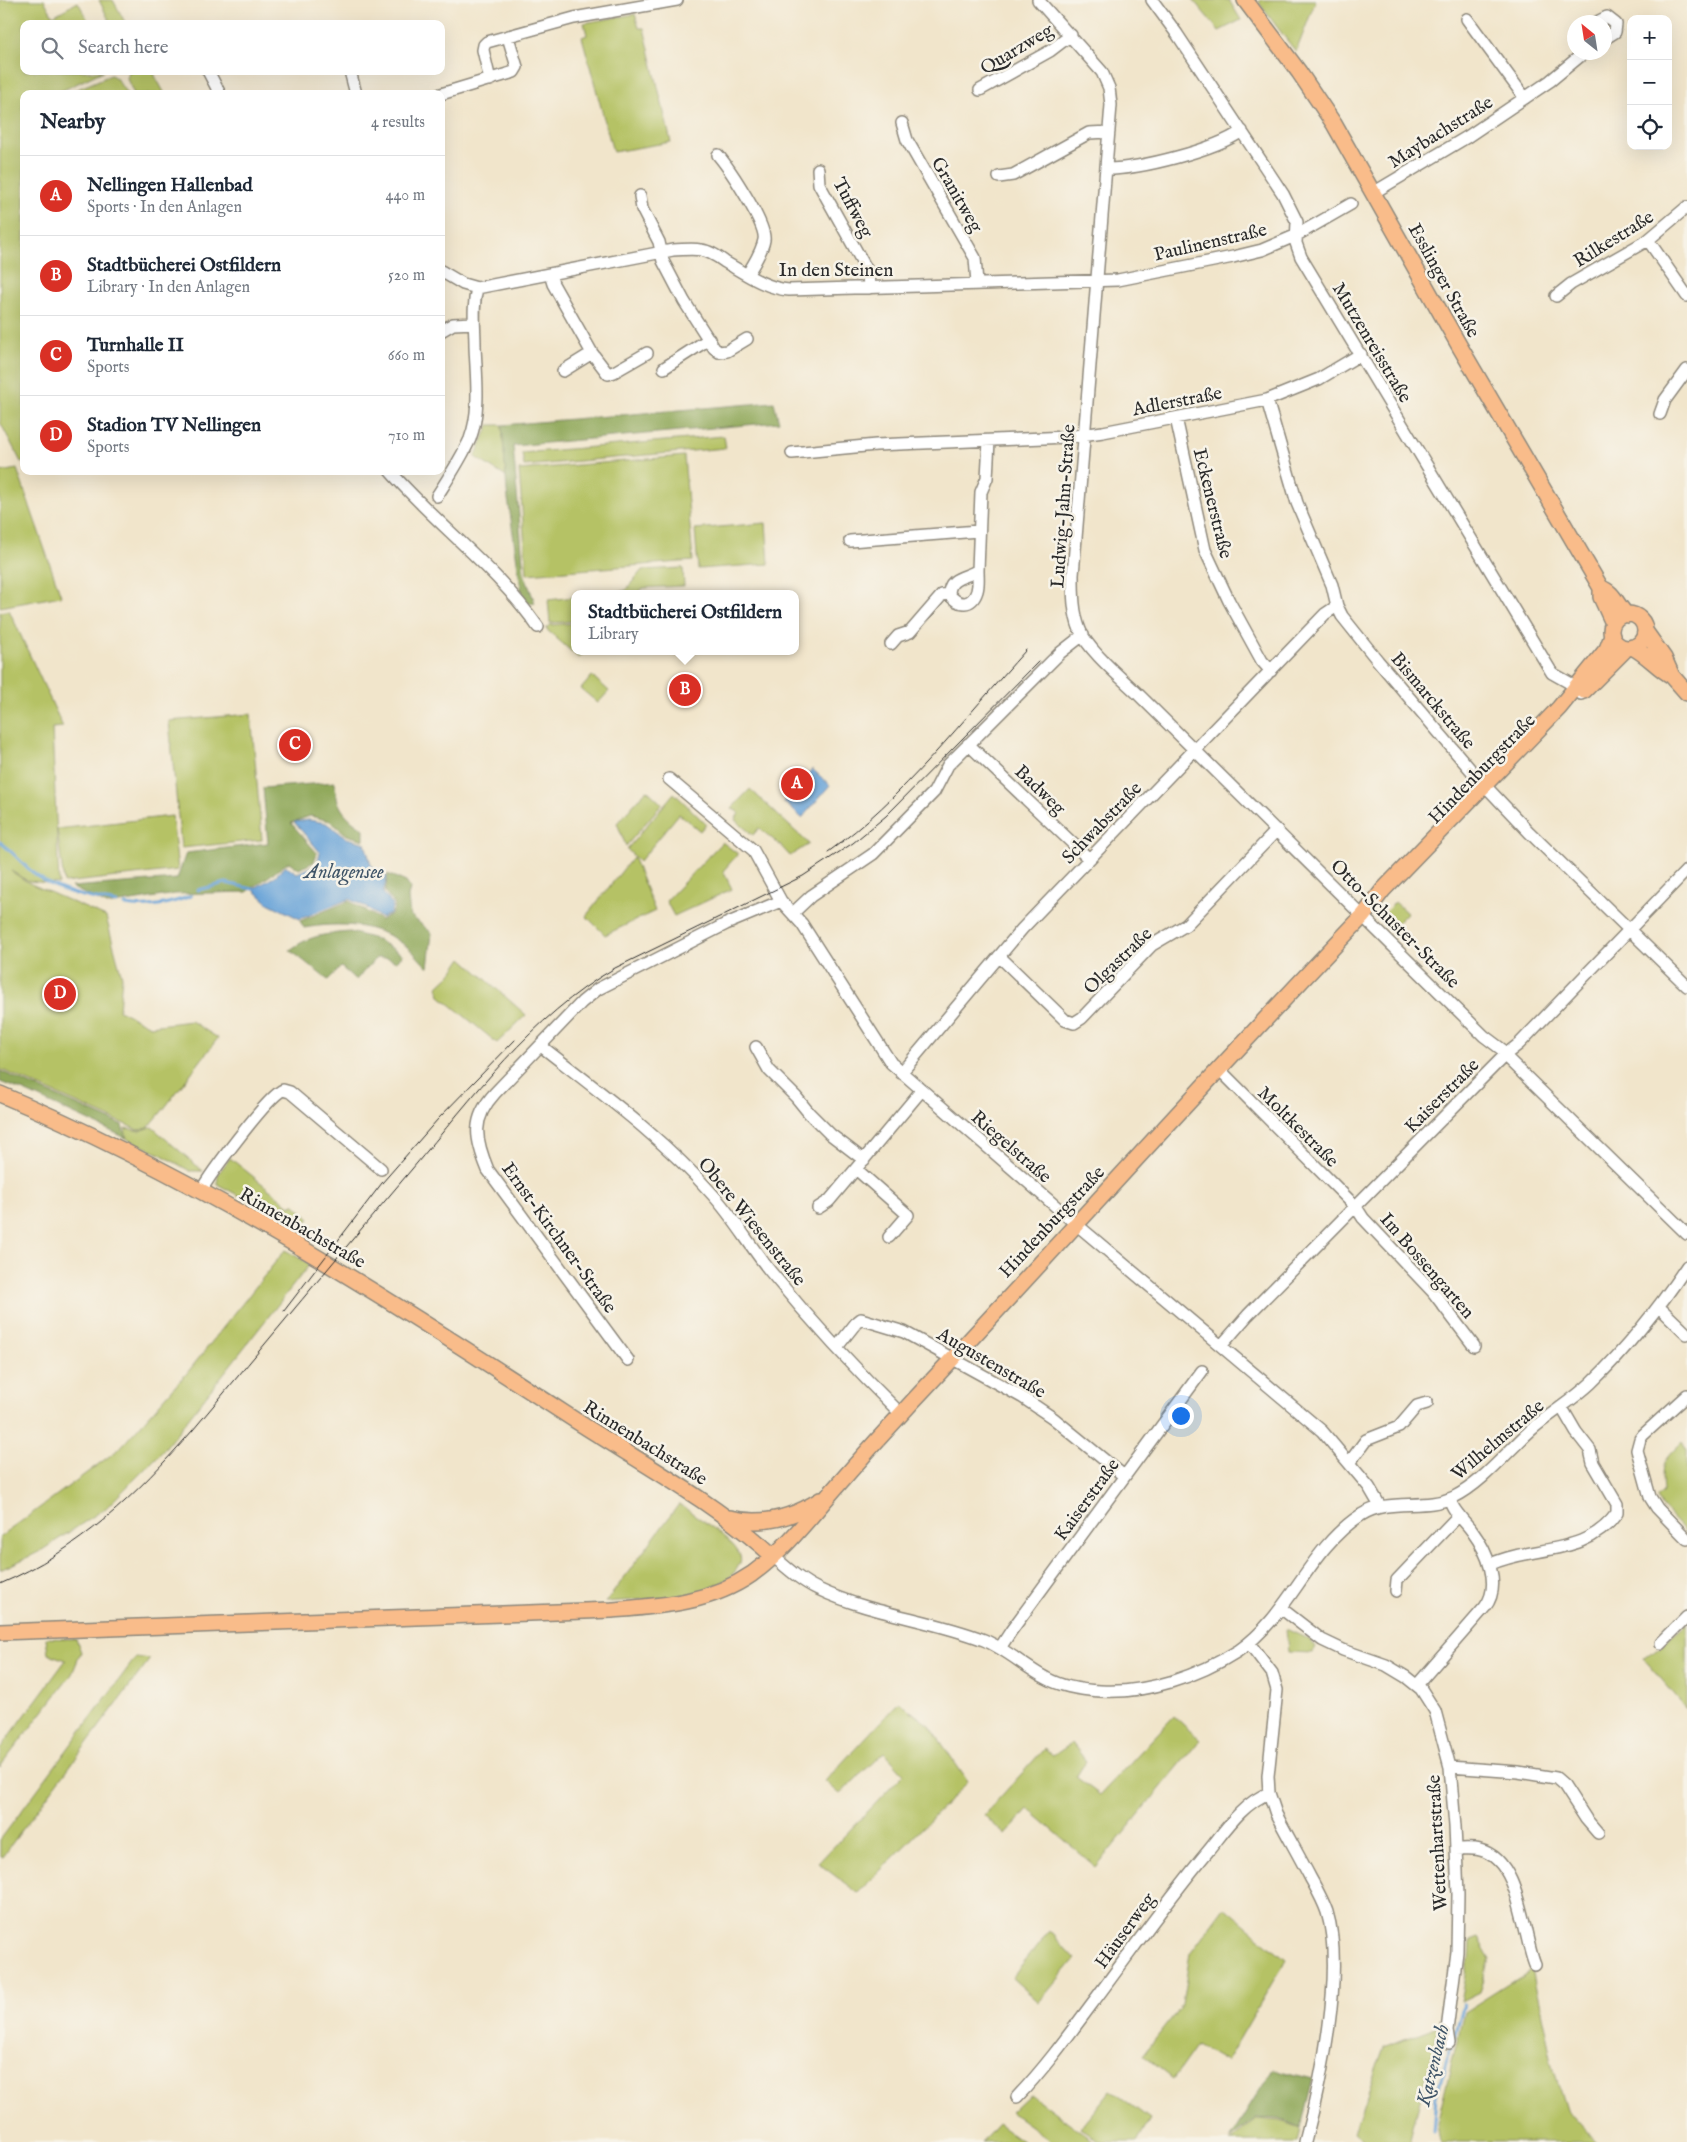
<!DOCTYPE html>
<meta charset="utf-8">
<style>
:root{--surface:#fff;--page:#f2f2f3;--text:#1f2937;--muted:#747a83;--line:#e0e1e3;--accent:#d93025}
body{margin:0;font-family:"IM FELL English",serif;background:var(--page);color:var(--text)}
.controls{position:absolute;right:15px;top:15px;display:grid;overflow:hidden;border-radius:10px;box-shadow:0 5px 20px #0002}
.controls button{width:45px;height:45px;display:grid;place-items:center;padding:0;border:0;border-bottom:1px solid var(--line);background:var(--surface);color:var(--text);font:25px sans-serif}
.compass{position:absolute;left:1567px;top:15px;width:45px;height:45px;border-radius:50%;background:var(--surface);box-shadow:0 5px 20px #0002;rotate:330deg}
.you{position:absolute;left:1180px;top:1415px;width:18px;height:18px;margin:-12px;border:4px solid #fff;border-radius:50%;background:#1a73e8;box-shadow:0 0 0 8px #1a73e833}
.badge{display:grid;place-items:center;width:32px;height:32px;border-radius:50%;background:var(--accent);color:#fff;font-size:16px;font-weight:700}
.pin{position:absolute;translate:-50% -50%;border:2px solid #fff;box-shadow:0 1px 5px #0006}
.popup{position:absolute;left:571px;top:590px;width:228px;height:65px;box-sizing:border-box;display:grid;place-content:center;border-radius:10px;background:var(--surface);filter:drop-shadow(0 1px 4px #0005);font-size:16px;white-space:nowrap;color:var(--muted)}
.popup b{font-size:19px;color:var(--text)}
.popup::after{content:'';position:absolute;left:50%;top:100%;margin-left:-10px;border:10px solid transparent;border-top-color:var(--surface)}
.list{margin:0;padding:0;list-style:none}
h2{display:flex;justify-content:space-between;align-items:center;height:65px;margin:0;padding:0 20px;font-size:21px}
h2 small{font-size:16px;font-weight:400;color:var(--muted)}
.list li{display:grid;grid-template-columns:32px 1fr auto;gap:15px;align-items:center;box-sizing:border-box;height:80px;padding:0 20px;border-top:1px solid var(--line)}
.list b{display:block;font-size:19px;white-space:nowrap}
.list p{margin:0;font-size:16px;white-space:nowrap;color:var(--muted)}
.list em{font-size:16px;font-style:normal;color:var(--muted)}
.icon{flex:none;width:28px;height:28px;fill:none;stroke:currentColor;stroke-width:2;stroke-linecap:round;stroke-linejoin:round}
.map{position:relative;flex:none;width:1687px;height:2142px;overflow:hidden}
.search{position:absolute;background:var(--surface);box-shadow:0 5px 20px #0002;left:20px;top:20px;width:425px;height:55px;display:flex;align-items:center;gap:12px;box-sizing:border-box;padding:0 18px;border-radius:10px;color:var(--muted);font-size:19px}
.panel{position:absolute;background:var(--surface);box-shadow:0 5px 20px #0002;left:20px;top:90px;width:425px;height:385px;border-radius:10px}
.map>svg:first-child{display:block}
.green{fill:#b5c265;stroke:#707648}
.forest{fill:#90a85a;stroke:#5e6a42}
.water{fill:#68a3d8;stroke:#4a6782}
.lines{fill:none;stroke-linecap:round;stroke-linejoin:round}
.stream{stroke:#68a3d8;stroke-width:3}
.minor-casing{stroke:#8e887b;stroke-width:14}
.major-casing{stroke:#8e887b;stroke-width:18}
.minor{stroke:#fff;stroke-width:11}
.major{stroke:#f9bc8a;stroke-width:15}
.tram{stroke:#2b2b2b;stroke-width:1}
.labels{text-anchor:middle;stroke-width:5;stroke-linejoin:round;paint-order:stroke}
.street-label{font-size:19px;fill:#2b2b2b;stroke:#f7f3e8}
.water-label{font-size:20px;font-style:italic;fill:#405568;stroke:#f7f3e8}
</style>
<div class="map">
<svg width="1687" height="2142" viewBox="0 0 1687 2142">
<rect width="100%" height="100%" fill="#f7f3e8"/>
<filter id="ink" filterUnits="userSpaceOnUse"><feTurbulence type="fractalNoise" baseFrequency=".02" numOctaves="2"/><feDisplacementMap in="SourceGraphic" scale="10" xChannelSelector="R" yChannelSelector="G"/><feConvolveMatrix kernelMatrix="1 2 1 2 8 2 1 2 1" color-interpolation-filters="sRGB"/></filter>
<filter id="wash" filterUnits="userSpaceOnUse"><feTurbulence type="fractalNoise" baseFrequency=".0096" numOctaves="4" result="noise"/><feDisplacementMap in="SourceGraphic" scale="20" xChannelSelector="R" yChannelSelector="G"/><feGaussianBlur stdDeviation="1.12" result="paint"/><feColorMatrix in="noise" values="0 0 0 0 0 0 0 0 0 0 0 0 0 0 0 0 0 1.4 0 .05"/><feComposite in="paint" operator="in"/></filter>
<g filter="url(#wash)">
<rect width="100%" height="100%" fill="#f1e5cb"/>
<!-- green -->
<path class="green" d="M 0,0 L 44,0 L 53,16 L 78,2 L 90,24 L 24,24 L 24,71 L 103,71 L 55,94 L 24,94 L 22,109 L 24,112 L 24,461 L 21,462 L 0,422 Z
M 99,0 L 113,0 L 126,24 L 111,24 Z
M 1193,0 L 1229,0 L 1241,20 L 1219,31 Z
M 1261,0 L 1316,0 L 1296,52 L 1259,3 Z
M 635,14 L 639,28 L 644,28 L 671,142 L 613,152 L 582,37 L 587,35 L 584,23 Z
M 129,71 L 154,71 L 155,76 L 165,94 L 134,94 L 127,79 Z
M 111,75 L 116,78 L 127,94 L 66,94 Z
M 489,425 L 502,425 L 506,477 L 475,457 Z
M 724,436 L 726,448 L 524,466 L 522,453 Z
M 684,456 L 693,561 L 527,574 L 519,470 Z
M 17,469 L 61,596 L 0,607 L 0,472 Z
M 766,523 L 769,564 L 698,569 L 695,529 Z
M 683,568 L 684,586 L 643,588 L 638,594 L 597,594 L 625,591 L 642,570 Z
M 575,597 L 575,621 L 550,623 L 548,600 Z
M 9,610 L 63,727 L 52,728 L 59,884 L 28,881 L 11,871 L 29,883 L 106,917 L 122,977 L 119,1010 L 150,1026 L 191,1021 L 218,1038 L 163,1110 L 148,1128 L 138,1130 L 0,1069 L 0,612 Z
M 575,623 L 575,651 L 585,651 L 579,658 L 546,629 L 550,625 Z
M 592,676 L 609,691 L 598,703 L 581,689 Z
M 251,714 L 262,840 L 181,848 L 169,721 Z
M 750,789 L 809,844 L 790,856 L 780,845 L 759,828 L 753,835 L 735,820 L 739,813 L 732,808 Z
M 647,790 L 662,804 L 626,846 L 617,823 Z
M 674,793 L 706,824 L 700,831 L 679,814 L 639,862 L 627,849 Z
M 172,816 L 178,870 L 64,883 L 57,829 Z
M 722,842 L 738,854 L 723,871 L 732,889 L 674,916 L 666,901 Z
M 633,857 L 655,911 L 605,935 L 586,916 Z
M 1395,902 L 1407,913 L 1391,929 L 1379,918 Z
M 462,958 L 526,1015 L 497,1043 L 440,996 L 438,986 L 451,974 Z
M 152,1127 L 203,1171 L 190,1171 L 160,1154 L 127,1139 L 125,1128 L 139,1131 Z
M 230,1158 L 290,1206 L 294,1204 L 310,1219 L 298,1227 L 217,1184 L 218,1174 Z
M 285,1250 L 310,1264 L 161,1453 L 106,1508 L 39,1552 L 0,1570 L 0,1537 L 119,1449 L 187,1373 Z
M 1682,1442 L 1687,1451 L 1687,1533 L 1663,1508 L 1657,1497 L 1663,1492 C 1661,1462 1661,1463 1682,1442 Z
M 679,1504 C 694,1515 735,1540 740,1556 C 742,1561 739,1565 736,1570 C 716,1600 640,1599 606,1602 Z
M 1687,1624 L 1687,1709 L 1644,1659 Z
M 1286,1629 L 1310,1640 L 1316,1648 L 1313,1653 L 1288,1652 Z
M 46,1638 L 76,1639 L 81,1652 L 72,1674 L 0,1767 L 0,1749 L 66,1660 L 48,1654 Z
M 136,1657 L 150,1659 L 2,1857 L 0,1856 L 0,1840 Z
M 899,1702 L 930,1726 L 968,1782 L 858,1893 L 818,1863 L 904,1774 L 884,1752 L 840,1794 L 825,1781 Z
M 1174,1716 L 1200,1740 L 1096,1867 L 1028,1809 L 1005,1835 L 984,1815 L 1044,1749 L 1053,1756 L 1072,1743 L 1086,1761 L 1076,1777 L 1100,1795 Z
M 1224,1907 L 1286,1959 L 1226,2062 L 1197,2045 L 1173,2079 L 1143,2055 L 1182,2005 L 1190,1953 Z
M 1049,1931 L 1075,1959 L 1039,2002 L 1012,1978 Z
M 1478,1938 L 1490,1959 L 1479,1992 L 1461,2001 L 1469,1960 L 1470,1941 Z
M 1532,1969 L 1554,2071 L 1566,2110 L 1596,2142 L 1440,2142 L 1437,2124 L 1464,2012 Z
M 1440,2025 L 1409,2142 L 1366,2142 L 1354,2132 L 1384,2047 Z
M 1111,2090 L 1150,2119 L 1137,2142 L 1100,2142 L 1080,2128 Z
M 1030,2094 L 1095,2142 L 1053,2142 L 1011,2112 Z
M 1255,2119 L 1280,2121 L 1301,2128 L 1298,2142 L 1230,2142 Z
M 998,2124 L 1023,2142 L 982,2142 Z"/>
<!-- forest -->
<path class="forest" d="M 774,402 L 779,422 L 513,446 L 524,573 L 535,603 L 523,603 L 507,492 L 502,425 Z
M 335,782 C 336,807 344,816 364,829 L 364,840 L 347,835 L 330,821 L 310,816 L 291,823 L 317,853 L 314,862 L 299,869 L 289,862 L 247,892 L 175,894 L 107,905 L 71,887 L 177,879 L 186,853 L 268,843 L 263,788 Z
M 388,874 L 406,882 L 410,888 L 408,897 L 410,915 L 432,933 L 428,968 C 421,961 414,952 406,946 C 376,923 339,922 304,928 L 300,921 L 349,901 L 381,920 L 392,914 L 395,905 L 385,892 Z
M 350,932 L 376,939 L 403,955 L 396,962 L 388,958 L 376,958 L 356,980 L 341,967 L 328,980 L 290,950 C 310,935 326,934 350,932 Z
M 0,1071 L 122,1125 L 126,1138 L 24,1091 L 0,1082 Z
M 1273,2069 L 1313,2079 L 1301,2127 L 1279,2119 L 1255,2118 L 1229,2140 Z"/>
<!-- water -->
<path class="water" d="M 812,769 L 830,785 L 802,818 L 784,802 Z
M 309,820 L 326,823 L 347,838 L 365,843 L 371,865 L 387,877 L 383,893 L 393,905 L 390,914 L 381,918 L 364,906 L 349,899 L 300,919 L 268,903 L 253,889 L 274,877 L 286,866 L 297,873 L 317,865 L 320,852 L 294,822 Z"/>
<g class="lines">
<!-- stream -->
<path class="stream" d="M 0,842 C 13,852 24,866 37,876 C 60,893 90,898 117,903
M 198,890 L 226,883 L 253,889
M 125,905 C 148,909 169,904 191,896
M 1453,2040 L 1463,2004
M 1433,2132 L 1436,2096 L 1451,2046"/>
</g>
</g>
<g filter="url(#ink)">
<g class="lines">
<defs>
<path id="minor" d="M 1038,0 L 1102,72 L 1109,88 L 1111,105 L 1073,575 C 1073,593 1073,613 1080,630 C 1088,651 1124,680 1140,696 L 1484,1036 L 1504,1051 L 1508,1059 L 1687,1234
M 1152,0 L 1177,34 L 1283,194 L 1297,222 L 1296,243 L 1301,257 L 1552,673 L 1568,682 L 1581,694
M 1467,19 L 1525,98
M 1597,22 L 1607,17 L 1616,24 L 1615,32 L 1604,39
M 208,71 L 220,94
M 350,71 L 356,94
M 490,80 L 483,50 L 484,45 L 487,42 L 574,18 L 677,0
M 980,90 L 1050,51 L 1071,35
M 441,94 L 514,72 L 517,67 L 508,37
M 902,123 L 907,140 L 975,258 L 977,283
M 718,155 C 729,168 767,225 764,240 C 762,252 753,265 747,275
M 818,169 L 819,184 L 868,272 L 869,288
M 1107,169 C 1140,169 1215,150 1242,131
M 999,177 L 1013,175 L 1089,133 L 1109,132
M 1373,193 L 1467,137 L 1550,81 L 1585,52
M 640,196 L 642,209 L 659,242 L 663,261 L 684,301 L 714,348 L 719,352 L 727,351 L 747,339
M 1648,240 L 1687,296
M 441,271 L 463,284 L 477,288 L 673,250 C 682,250 692,248 701,250 C 710,251 718,257 725,262 C 746,274 765,288 789,290 L 1118,280 L 1233,257 L 1262,250 L 1297,235 L 1351,204
M 550,274 L 553,284 L 592,353 L 608,374 L 614,372 L 647,353
M 1556,296 L 1571,284 L 1648,240 L 1687,207
M 441,331 L 453,324 L 474,323
M 664,368 L 709,339
M 563,371 L 592,353
M 1267,400 L 1297,503 L 1332,585 L 1337,606 L 1342,616 L 1378,661 L 1476,776 L 1529,832 L 1687,986
M 1660,414 L 1665,400 L 1687,370
M 1176,418 L 1205,550 L 1229,601 L 1262,661 L 1271,671
M 792,453 L 876,445 L 1067,437 L 1103,432 L 1267,400 L 1319,379 L 1361,354
M 390,471 C 437,525 497,568 538,627
M 437,496 C 449,477 461,459 470,439 C 481,410 476,376 475,346 C 475,326 472,308 477,288
M 850,541 L 978,531
M 978,570 C 978,577 979,584 977,591 C 972,607 958,606 949,594 C 949,576 967,578 978,570 L 981,492 L 987,478 L 989,441
M 891,644 L 898,636 L 910,632 L 942,595 L 949,594
M 968,744 L 1089,859
M 669,779 L 753,850 L 781,901 L 802,924 L 891,1063 L 1076,1224 L 1322,1431 L 1369,1487 L 1380,1506
M 793,913 L 811,896 L 873,854 L 934,792 L 948,765 L 1060,653 L 1083,635
M 999,956 L 1065,1020 L 1074,1023 L 1082,1018 L 1152,945 L 1186,925 L 1277,830
M 541,1046 C 601,1093 663,1138 713,1195 C 734,1218 750,1246 770,1271 C 811,1321 855,1369 901,1414
M 756,1047 L 769,1070 L 796,1097 L 809,1113 L 830,1134 L 864,1160
M 1219,1069 L 1356,1207 L 1363,1218 L 1433,1292 L 1474,1346
M 901,1073 L 1022,929 L 1325,614 L 1337,606
M 856,1169 L 908,1215 L 889,1237
M 201,1191 C 210,1174 268,1096 283,1090 L 290,1092 L 381,1169
M 818,1208 L 829,1201 L 921,1091
M 1659,1307 L 1687,1334
M 1221,1346 L 1248,1315 L 1505,1055 L 1519,1044 L 1687,870
M 837,1347 L 856,1323 L 861,1319 L 904,1332 L 1022,1397 L 1053,1418 L 1124,1476
M 628,1360 L 488,1170 C 475,1139 471,1119 495,1093 L 582,1002 L 598,989 L 726,924 L 781,901
M 1687,1395 L 1643,1435 L 1640,1439 L 1637,1450 L 1650,1497 L 1657,1508 L 1687,1539
M 1349,1463 L 1366,1440 L 1399,1427 L 1417,1406 L 1427,1403
M 773,1556 C 787,1568 801,1581 818,1589 C 870,1614 930,1619 984,1640 C 1006,1649 1025,1667 1046,1678 C 1062,1687 1082,1690 1100,1691 C 1147,1694 1199,1676 1238,1651 C 1290,1616 1308,1549 1361,1515 C 1389,1497 1424,1511 1454,1497 C 1481,1484 1507,1452 1530,1431 C 1549,1414 1572,1401 1591,1383 C 1628,1347 1659,1308 1687,1266
M 1491,1564 C 1532,1545 1586,1557 1617,1513 L 1617,1504 L 1593,1463 L 1590,1450 L 1576,1432 L 1562,1408
M 1396,1591 L 1397,1580 L 1459,1515
M 1282,1609 L 1322,1640 L 1343,1650 L 1386,1665 L 1406,1677 L 1421,1689 L 1435,1711 L 1450,1767 L 1455,1826 L 1458,1894 L 1457,1952 L 1447,2030 L 1449,2043
M 1249,1643 L 1272,1673 L 1277,1690 L 1268,1776 L 1269,1793 L 1276,1814 C 1287,1835 1299,1856 1310,1877 C 1316,1888 1323,1900 1327,1912 C 1345,1971 1321,2082 1305,2142
M 1661,1643 L 1687,1617
M 1000,1648 L 1011,1631 L 1202,1371
M 1417,1685 L 1485,1607 C 1502,1585 1487,1551 1472,1531 C 1465,1521 1452,1511 1450,1499
M 1450,1767 L 1518,1772 L 1556,1778 L 1564,1785 L 1586,1819 L 1598,1833
M 1456,1849 C 1464,1849 1473,1848 1480,1850 C 1521,1860 1522,1934 1535,1965
M 1017,2097 C 1044,2069 1068,2036 1091,2005 C 1130,1953 1167,1900 1209,1850 C 1226,1829 1243,1803 1269,1793"/>
<path id="major" d="M 1245,0 L 1299,72 L 1334,124 L 1460,347 L 1601,588 L 1601,597 L 1613,623
M 1601,588 C 1614,592 1617,606 1627,615
M1611 631a17 17 0 1 1 34 0a17 17 0 1 1-34 0Z
M 1645,631 L 1664,658 L 1672,676 L 1687,693
M 1632,647 C 1648,655 1657,668 1672,676
M 1584,691 L 1627,648
M 0,1094 C 200,1178 383,1295 564,1413 C 634,1459 711,1499 773,1556
M 730,1518 C 762,1526 792,1518 820,1500
M 0,1632 L 612,1610 C 662,1606 710,1603 752,1574 C 785,1550 810,1517 836,1487 C 861,1458 887,1429 913,1401 C 1064,1240 1210,1075 1363,916 L 1383,890 L 1559,708 L 1607,649 L 1612,636"/>
</defs>
<!-- minor casing -->
<use href="#minor" class="minor-casing"/>
<!-- major casing -->
<use href="#major" class="major-casing"/>
<!-- minor -->
<use href="#minor" class="minor"/>
<!-- major -->
<use href="#major" class="major"/>
<!-- tram -->
<path class="tram" d="M 828,852 C 903,799 964,718 1026,650
M 284,1311 L 382,1183 L 438,1119 L 515,1040
M 0,1584 C 80,1550 136,1495 193,1430 C 266,1343 338,1256 412,1169 C 473,1097 532,1016 615,968 L 803,876 L 853,843 L 886,816 L 1038,662"/>
</g>
</g>
<g class="labels">
<!-- street labels -->
<g class="street-label">
<text transform="translate(1016 48) rotate(-31)" y="7">Quarzweg</text>
<text transform="translate(1440 131) rotate(-32)" y="7">Maybachstraße</text>
<text transform="translate(958 194) rotate(60)" y="7">Granitweg</text>
<text transform="translate(854 207) rotate(62)" y="7">Tuffweg</text>
<text transform="translate(1613 238) rotate(-32)" y="7">Rilkestraße</text>
<text transform="translate(1210 241) rotate(-13)" y="7">Paulinenstraße</text>
<text x="836" y="276">In den Steinen</text>
<text transform="translate(1445 280) rotate(61)" y="7">Esslinger Straße</text>
<text transform="translate(1373 342) rotate(59)" y="7">Mutzenreisstraße</text>
<text transform="translate(1177 400) rotate(-11)" y="7">Adlerstraße</text>
<text transform="translate(1214 503) rotate(76)" y="7">Eckenerstraße</text>
<text transform="translate(1062 506) rotate(-86)" y="7">Ludwig-Jahn-Straße</text>
<text transform="translate(1434 700) rotate(50)" y="7">Bismarckstraße</text>
<text transform="translate(1481 768) rotate(-46)" y="7">Hindenburgstraße</text>
<text transform="translate(1041 789) rotate(44)" y="7">Badweg</text>
<text transform="translate(1101 822) rotate(-46)" y="7">Schwabstraße</text>
<text transform="translate(1396 923) rotate(45)" y="7">Otto-Schuster-Straße</text>
<text transform="translate(1117 960) rotate(-44)" y="7">Olgastraße</text>
<text transform="translate(1441 1095) rotate(-45)" y="7">Kaiserstraße</text>
<text transform="translate(1299 1126) rotate(45)" y="7">Moltkestraße</text>
<text transform="translate(1012 1146) rotate(41)" y="7">Riegelstraße</text>
<text transform="translate(753 1221) rotate(51)" y="7">Obere Wiesenstraße</text>
<text transform="translate(1051 1221) rotate(-47)" y="7">Hindenburgstraße</text>
<text transform="translate(303 1227) rotate(30)" y="7">Rinnenbachstraße</text>
<text transform="translate(560 1237) rotate(54)" y="7">Ernst-Kirchner-Straße</text>
<text transform="translate(1428 1265) rotate(49)" y="7">Im Bossengarten</text>
<text transform="translate(992 1362) rotate(30)" y="7">Augustenstraße</text>
<text transform="translate(1497 1439) rotate(-40)" y="7">Wilhelmstraße</text>
<text transform="translate(646 1442) rotate(32)" y="7">Rinnenbachstraße</text>
<text transform="translate(1086 1499) rotate(-54)" y="7">Kaiserstraße</text>
<text transform="translate(1436 1843) rotate(-93)" y="7">Wettenhartstraße</text>
<text transform="translate(1124 1930) rotate(-54)" y="7">Häuserweg</text>
</g>
<!-- water labels -->
<g class="water-label">
<text x="344" y="878">Anlagensee</text>
<text transform="translate(1432 2065) rotate(-76)" y="7">Katzenbach</text>
</g>
</g>
</svg>
<div class="controls">
<button>+</button>
<button>−</button>
<button><svg class="icon" aria-label="locate" viewBox="0 0 24 24"><circle cx="12" cy="12" r="6"/><path d="M12 2v4M12 18v4M2 12h4M18 12h4"/></svg></button>
</div>
<svg class="compass" viewBox="-18 -18 36 36"><path d="M0-13l5 13h-10z" fill="#e53935"/><path d="M0 13l5-13h-10z" fill="#747a83"/></svg>
<div class="you"></div>
<div class="pin badge" style="left:797px;top:784px">A</div>
<div class="pin badge" style="left:685px;top:690px">B</div>
<div class="popup"><b>Stadtbücherei Ostfildern</b>Library</div>
<div class="pin badge" style="left:295px;top:745px">C</div>
<div class="pin badge" style="left:60px;top:994px">D</div>
<div class="search"><svg class="icon" aria-label="search" viewBox="0 0 24 24"><circle cx="10" cy="10" r="6"/><path d="M15 15l6 6"/></svg>Search here</div>
<section class="panel">
<h2>Nearby<small>4 results</small></h2>
<ul class="list">
<li><span class="badge">A</span><div><b>Nellingen Hallenbad</b><p>Sports · In den Anlagen</p></div><em>440 m</em></li>
<li><span class="badge">B</span><div><b>Stadtbücherei Ostfildern</b><p>Library · In den Anlagen</p></div><em>520 m</em></li>
<li><span class="badge">C</span><div><b>Turnhalle II</b><p>Sports</p></div><em>660 m</em></li>
<li><span class="badge">D</span><div><b>Stadion TV Nellingen</b><p>Sports</p></div><em>710 m</em></li>
</ul>
</section>
</div>
